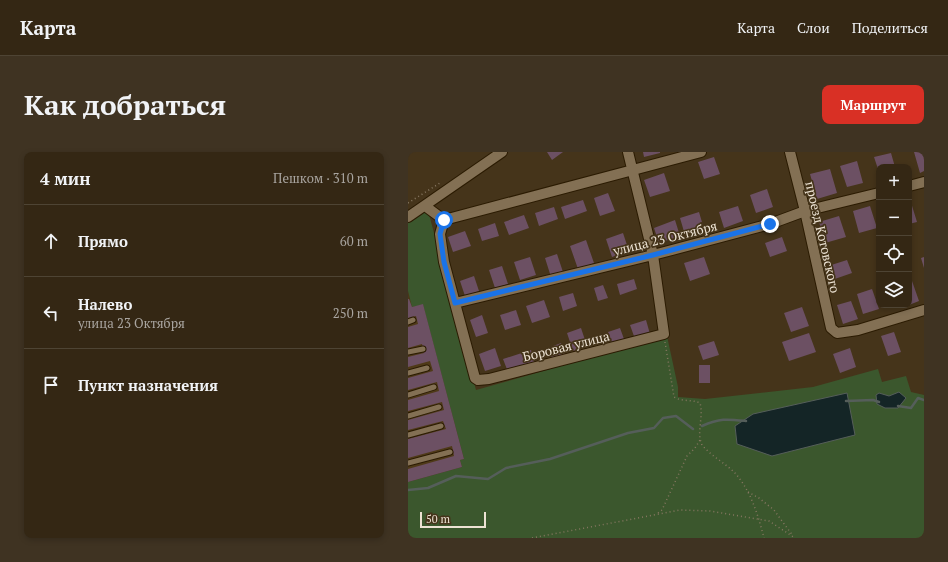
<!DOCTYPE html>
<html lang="ru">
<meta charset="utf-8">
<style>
:root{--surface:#342714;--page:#3f3322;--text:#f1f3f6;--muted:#a9a5a0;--line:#4e4434;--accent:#d93025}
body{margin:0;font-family:"PT Serif",serif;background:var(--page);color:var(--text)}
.controls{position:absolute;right:12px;top:12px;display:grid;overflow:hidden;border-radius:8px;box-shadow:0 2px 6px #0003}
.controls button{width:36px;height:36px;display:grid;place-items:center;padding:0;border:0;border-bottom:1px solid var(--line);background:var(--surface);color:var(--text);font:20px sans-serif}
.scale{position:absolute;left:12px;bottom:10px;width:66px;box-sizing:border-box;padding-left:4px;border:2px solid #ece2d3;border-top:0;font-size:11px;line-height:14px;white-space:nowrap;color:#ece2d3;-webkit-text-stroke:3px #45341a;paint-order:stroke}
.stop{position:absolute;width:12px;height:12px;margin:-9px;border:3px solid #1a73e8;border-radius:50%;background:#fff}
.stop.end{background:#1a73e8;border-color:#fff;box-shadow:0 1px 4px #0008}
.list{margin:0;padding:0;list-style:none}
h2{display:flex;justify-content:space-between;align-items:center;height:52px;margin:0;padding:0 16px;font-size:17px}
h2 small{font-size:13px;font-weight:400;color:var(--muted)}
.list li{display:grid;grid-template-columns:26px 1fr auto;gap:12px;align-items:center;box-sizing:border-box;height:72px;padding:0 16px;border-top:1px solid var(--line)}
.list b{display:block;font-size:15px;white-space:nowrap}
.list p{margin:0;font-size:13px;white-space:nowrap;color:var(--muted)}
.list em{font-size:13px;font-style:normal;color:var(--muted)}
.icon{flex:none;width:22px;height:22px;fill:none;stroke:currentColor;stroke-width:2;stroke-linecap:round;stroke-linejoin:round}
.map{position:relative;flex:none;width:516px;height:386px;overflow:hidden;border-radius:8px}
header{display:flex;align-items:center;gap:24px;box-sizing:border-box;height:56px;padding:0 20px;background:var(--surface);border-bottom:1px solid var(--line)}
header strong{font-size:19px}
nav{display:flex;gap:22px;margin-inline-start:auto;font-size:14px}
.intro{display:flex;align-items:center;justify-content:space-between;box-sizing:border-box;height:96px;padding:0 24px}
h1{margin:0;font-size:28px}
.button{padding:10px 18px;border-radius:8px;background:var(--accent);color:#fff;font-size:14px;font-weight:700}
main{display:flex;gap:24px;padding:0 24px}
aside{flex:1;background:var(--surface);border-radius:8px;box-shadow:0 2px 6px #0003}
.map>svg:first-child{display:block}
.built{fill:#4f3a18}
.green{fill:#3b572d}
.water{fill:#142526;stroke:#555e5a}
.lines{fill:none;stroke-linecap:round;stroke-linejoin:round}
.stream{stroke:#555e5a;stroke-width:2.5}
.building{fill:#6c5063}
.lane-casing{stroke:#2b1b02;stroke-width:7}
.street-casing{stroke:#2b1b02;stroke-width:12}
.path{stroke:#867761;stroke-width:1.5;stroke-dasharray:1 3;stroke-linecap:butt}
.lane{stroke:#837054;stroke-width:5}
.street{stroke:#837054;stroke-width:10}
.route{stroke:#1a73e8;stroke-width:5}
.labels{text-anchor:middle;stroke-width:3.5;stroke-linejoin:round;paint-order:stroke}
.street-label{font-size:13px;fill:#ece2d3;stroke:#45341a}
</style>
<header>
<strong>Карта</strong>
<nav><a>Карта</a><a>Слои</a><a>Поделиться</a></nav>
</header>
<div class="intro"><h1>Как добраться</h1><a class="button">Маршрут</a></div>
<main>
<aside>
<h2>4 мин<small>Пешком · 310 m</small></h2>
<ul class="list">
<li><svg class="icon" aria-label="ahead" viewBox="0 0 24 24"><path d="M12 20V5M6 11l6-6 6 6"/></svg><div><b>Прямо</b></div><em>60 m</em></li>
<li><svg class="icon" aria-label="left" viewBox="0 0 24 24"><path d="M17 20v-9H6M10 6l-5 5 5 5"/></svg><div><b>Налево</b><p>улица 23 Октября</p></div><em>250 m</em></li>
<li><svg class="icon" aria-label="arrive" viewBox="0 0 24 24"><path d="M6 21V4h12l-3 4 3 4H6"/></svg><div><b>Пункт назначения</b></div></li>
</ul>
</aside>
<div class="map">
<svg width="516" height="386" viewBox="0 0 516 386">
<rect width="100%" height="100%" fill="#45341a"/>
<!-- built -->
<path class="built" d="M 0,139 L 1,147 L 15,152 L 56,307 L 54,315 L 0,330 Z"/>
<!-- green -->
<path class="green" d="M 17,54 L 22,66 L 68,238 L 259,184 L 270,235 L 270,245 L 297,247 L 405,235 L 470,217 L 474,230 L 498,224 L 503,240 L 516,243 L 516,386 L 0,386 L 0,330 L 54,315 L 52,308 L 56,307 L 15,153 L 4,155 L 0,139 L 0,65 Z"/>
<!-- water -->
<path class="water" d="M 491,240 L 498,246 L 490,256 L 477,256 L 469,252 L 468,243 L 471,241 L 481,244 Z
M 439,241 L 447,283 L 364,304 L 329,292 L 327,274 L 345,262 Z"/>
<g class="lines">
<!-- stream -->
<path class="stream" d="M 438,249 L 465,248 L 471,250
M 490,254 L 503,256 L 510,246 L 516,248
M 294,274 C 312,266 319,267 338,269
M 0,338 L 20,336 L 48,324 L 80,327 L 98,316 L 142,307 L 220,281 L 246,276 L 255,266 L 268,264 L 285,277"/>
</g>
<!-- building -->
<path class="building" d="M 139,0 L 155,0 L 144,8 Z
M 235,0 L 252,0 L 252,1 L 236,5 Z
M 506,0 L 516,0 L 516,19 L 512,21 Z
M 483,1 L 487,15 L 471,15 L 471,20 L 466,5 Z
M 306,5 L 312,22 L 296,27 L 290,10 Z
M 449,9 L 455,31 L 439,35 L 432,14 Z
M 422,17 L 429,41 L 409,47 L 402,22 Z
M 256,21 L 262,39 L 242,45 L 236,28 Z
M 359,37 L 365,55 L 348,61 L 342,43 Z
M 200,41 L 207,59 L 192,64 L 186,46 Z
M 501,44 L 509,70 L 501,72 Z
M 175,48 L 179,59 L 157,67 L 153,55 Z
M 330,54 L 335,69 L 316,76 L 311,60 Z
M 462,54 L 469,76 L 451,81 L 445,59 Z
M 146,55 L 150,67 L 131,74 L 127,61 Z
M 291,60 L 296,77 L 277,83 L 272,66 Z
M 116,63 L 121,76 L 101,83 L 96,70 Z
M 431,64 L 438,85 L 417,91 L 411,70 Z
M 267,68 L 272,84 L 251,91 L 246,76 Z
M 87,71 L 91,84 L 74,89 L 70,77 Z
M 57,79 L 63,94 L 45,100 L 40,85 Z
M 215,81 L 221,99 L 204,105 L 198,87 Z
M 374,85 L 379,99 L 362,105 L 357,91 Z
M 178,88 L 186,111 L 170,117 L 162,94 Z
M 149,102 L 155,120 L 143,125 L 137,106 Z
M 122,105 L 128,123 L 112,128 L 106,110 Z
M 296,105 L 302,122 L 282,129 L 276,111 Z
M 516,105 L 516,116 L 513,106 Z
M 439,108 L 444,121 L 421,129 L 417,115 Z
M 94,114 L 100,132 L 87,136 L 81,118 Z
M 66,124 L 71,139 L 57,144 L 52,129 Z
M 226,127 L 229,137 L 212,143 L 209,132 Z
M 504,129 L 511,149 L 501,153 L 501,130 Z
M 195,133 L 200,146 L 190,149 L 186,136 Z
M 464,137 L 471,157 L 455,162 L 449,142 Z
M 165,141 L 169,154 L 155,159 L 151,145 Z
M 0,147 L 1,147 L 4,155 L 15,152 L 56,307 L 52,308 L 54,315 L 0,330 L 0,317 L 46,304 L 44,294 L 0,306 L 0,287 L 38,277 L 35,269 L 0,278 L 0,268 L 36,258 L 34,250 L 0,259 L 0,248 L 31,239 L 29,230 L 0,238 L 0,226 L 25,219 L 22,209 L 0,215 L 0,205 L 16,201 L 14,192 L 0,196 L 0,175 L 10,172 L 8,164 L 0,166 Z
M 136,148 L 142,165 L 124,171 L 118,154 Z
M 443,149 L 450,167 L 435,172 L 429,153 Z
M 394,155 L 401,174 L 383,180 L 376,161 Z
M 108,158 L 113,173 L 97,178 L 92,163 Z
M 74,163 L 80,181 L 68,185 L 62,168 Z
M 238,168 L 242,182 L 227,187 L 222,173 Z
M 173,176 L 179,194 L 165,199 L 159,181 Z
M 212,176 L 216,187 L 204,191 L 200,180 Z
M 486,180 L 493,200 L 480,204 L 473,184 Z
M 401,181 L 408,200 L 381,209 L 374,190 Z
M 306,189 L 311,203 L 295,208 L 290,194 Z
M 153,191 L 157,204 L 145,209 L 140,196 Z
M 87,196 L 93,214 L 77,219 L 71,202 Z
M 442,196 L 448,215 L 432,221 L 425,202 Z
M 123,198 L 127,211 L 100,220 L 95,207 Z
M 291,213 L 302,213 L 302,231 L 291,231 Z"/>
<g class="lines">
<defs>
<path id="lane" d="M 0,170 L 5,168
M 0,200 L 15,197
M 0,221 L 19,216
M 0,243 L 26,235
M 0,264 L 31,255
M 0,283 L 33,274
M 0,311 L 42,300"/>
<path id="street" d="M 382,0 L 397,59 L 423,176 L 429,181 L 450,178 L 516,158
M 501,34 L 516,30
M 17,54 L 36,68 L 32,82 L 36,110 L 67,226 L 70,228 L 81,227 L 256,182 L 245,103 L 220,0
M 0,65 L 94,0
M 36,68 L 293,0
M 47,151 L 245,103 L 362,72 L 397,59 L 471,41"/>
</defs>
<!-- lane casing -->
<use href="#lane" class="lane-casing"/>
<!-- street casing -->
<use href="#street" class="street-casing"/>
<!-- path -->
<path class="path" d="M 0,51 L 32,31
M 257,190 L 266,245 C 274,250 283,247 292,251 C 296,265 288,280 294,293 C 303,304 317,311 327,321 C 343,339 350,363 356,386
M 340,340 L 351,346 L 366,358 L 385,384
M 250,361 L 254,358 L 279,304 L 287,296 L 292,288
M 124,386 L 272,358 L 302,359 L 361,369 L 387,386"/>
<!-- lane -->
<use href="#lane" class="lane"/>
<!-- street -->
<use href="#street" class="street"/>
</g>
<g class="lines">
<!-- route -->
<path class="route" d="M 36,68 L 32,82 L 36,110 L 47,151 L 245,103 L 362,72"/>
</g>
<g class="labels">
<!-- street labels -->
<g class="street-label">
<text transform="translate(415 85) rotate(77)" y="5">проезд Котовского</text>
<text transform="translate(257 86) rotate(-14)" y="5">улица 23 Октября</text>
<text transform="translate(158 194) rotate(-14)" y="5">Боровая улица</text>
</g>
</g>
</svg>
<div class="controls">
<button>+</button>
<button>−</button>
<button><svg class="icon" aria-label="locate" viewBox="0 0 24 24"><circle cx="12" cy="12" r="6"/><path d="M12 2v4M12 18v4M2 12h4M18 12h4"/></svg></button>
<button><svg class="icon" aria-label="layers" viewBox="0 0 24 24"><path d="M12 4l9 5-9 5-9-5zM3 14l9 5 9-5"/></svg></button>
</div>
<div class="scale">50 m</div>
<div class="stop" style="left:36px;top:68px"></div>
<div class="stop end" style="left:362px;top:72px"></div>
</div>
</main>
